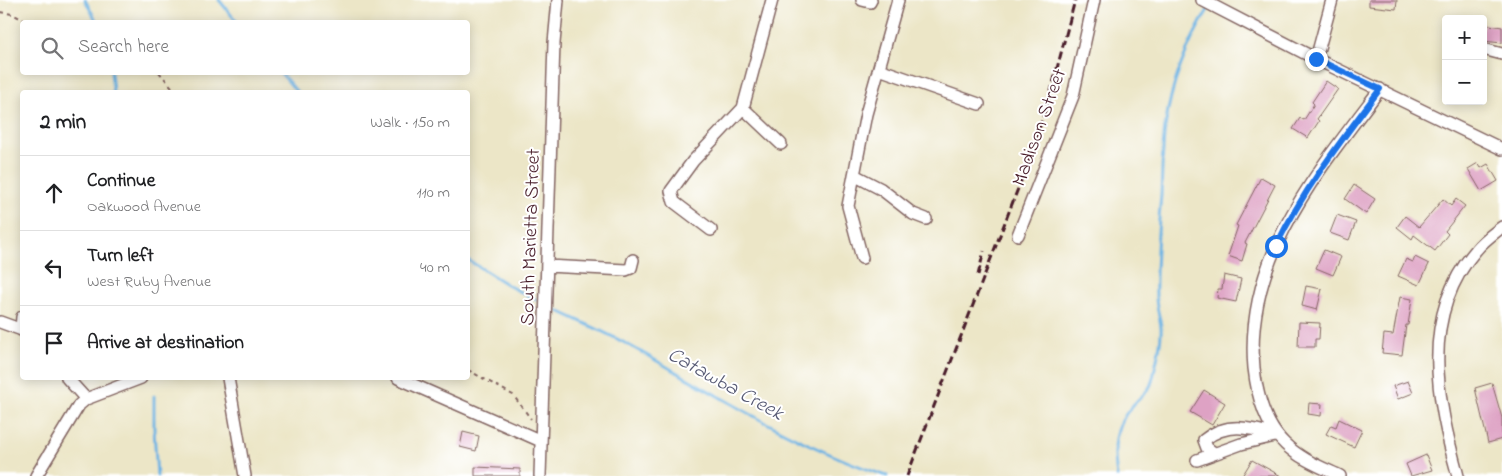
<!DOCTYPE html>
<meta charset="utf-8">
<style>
:root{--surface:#fff;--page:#f2f2f2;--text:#202124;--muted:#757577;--line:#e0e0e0}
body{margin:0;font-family:"Indie Flower",sans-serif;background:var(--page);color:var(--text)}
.controls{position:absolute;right:15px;top:15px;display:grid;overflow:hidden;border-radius:5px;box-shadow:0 2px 12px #0003}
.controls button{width:45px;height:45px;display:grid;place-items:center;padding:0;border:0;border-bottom:1px solid var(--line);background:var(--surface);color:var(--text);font:25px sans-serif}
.stop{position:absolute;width:15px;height:15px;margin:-11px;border:4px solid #1a73e8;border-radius:50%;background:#fff}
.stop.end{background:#1a73e8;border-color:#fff;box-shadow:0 1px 5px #0008}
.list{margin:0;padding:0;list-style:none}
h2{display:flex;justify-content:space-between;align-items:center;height:65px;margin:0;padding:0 20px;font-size:21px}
h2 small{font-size:16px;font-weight:400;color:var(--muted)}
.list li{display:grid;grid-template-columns:32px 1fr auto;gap:15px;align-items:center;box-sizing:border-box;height:75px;padding:0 20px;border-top:1px solid var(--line)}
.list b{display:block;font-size:19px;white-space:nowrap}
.list p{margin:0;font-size:16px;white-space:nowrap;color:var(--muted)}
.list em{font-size:16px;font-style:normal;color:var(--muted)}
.icon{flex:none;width:28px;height:28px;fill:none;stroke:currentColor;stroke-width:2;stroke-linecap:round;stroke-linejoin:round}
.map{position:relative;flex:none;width:1502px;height:476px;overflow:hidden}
.search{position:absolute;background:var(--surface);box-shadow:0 2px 12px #0003;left:20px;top:20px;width:450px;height:55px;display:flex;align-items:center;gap:12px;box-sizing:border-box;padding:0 18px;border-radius:5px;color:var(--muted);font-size:19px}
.panel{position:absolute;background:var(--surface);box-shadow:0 2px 12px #0003;left:20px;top:90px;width:450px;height:290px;border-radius:5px}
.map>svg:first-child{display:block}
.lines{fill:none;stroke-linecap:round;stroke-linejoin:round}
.stream{stroke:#6db4e4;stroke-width:3}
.building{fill:#dea2c4}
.minor-casing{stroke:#836562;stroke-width:14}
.path{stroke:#836562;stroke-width:2;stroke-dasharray:4 4;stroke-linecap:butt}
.minor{stroke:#fff;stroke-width:11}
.rail{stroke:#4a1f2b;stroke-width:3;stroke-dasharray:8 4;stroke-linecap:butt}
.route{stroke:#1a73e8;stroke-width:6}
.labels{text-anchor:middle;stroke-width:4;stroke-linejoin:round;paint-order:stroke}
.street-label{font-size:20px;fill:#4a1f2b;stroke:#fff}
.water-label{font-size:21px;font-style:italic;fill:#585b75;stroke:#fff}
</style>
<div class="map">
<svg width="1502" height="476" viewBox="0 0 1502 476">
<rect width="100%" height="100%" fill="#fff"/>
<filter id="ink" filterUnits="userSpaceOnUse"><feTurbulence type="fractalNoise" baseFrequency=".02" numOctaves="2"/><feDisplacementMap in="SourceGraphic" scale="10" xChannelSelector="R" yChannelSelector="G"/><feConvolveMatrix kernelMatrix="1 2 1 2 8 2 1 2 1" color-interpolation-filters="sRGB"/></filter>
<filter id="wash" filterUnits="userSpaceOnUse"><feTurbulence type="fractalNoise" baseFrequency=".0096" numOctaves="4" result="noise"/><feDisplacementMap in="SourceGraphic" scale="20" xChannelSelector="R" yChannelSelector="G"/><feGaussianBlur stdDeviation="1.12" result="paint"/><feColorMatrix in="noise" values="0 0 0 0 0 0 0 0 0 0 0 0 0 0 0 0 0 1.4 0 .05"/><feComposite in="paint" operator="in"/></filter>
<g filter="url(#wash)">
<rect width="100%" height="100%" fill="#ece6c7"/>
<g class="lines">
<!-- stream -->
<path class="stream" d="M 85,0 L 97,22
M 219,0 L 237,22
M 111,72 L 113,92
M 280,72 L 297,92
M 468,260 L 511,287 L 537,300
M 554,309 C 577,320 601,330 623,342 C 709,389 792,445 887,476
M 419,380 L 420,378
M 154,396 L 154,430 L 157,476
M 1117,476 C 1113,449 1113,427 1133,405 C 1148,389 1151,392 1155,368 C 1158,356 1162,340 1161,327 C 1160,317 1156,307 1156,297 C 1155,263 1158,229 1161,195 C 1162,173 1162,150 1165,127 C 1171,85 1187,44 1209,8"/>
</g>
<g id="blocks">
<!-- building -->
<path class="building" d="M 1369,0 L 1397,0 L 1396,9 L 1369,6 Z
M 1483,24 L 1502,27 L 1502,43 L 1483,41 Z
M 1326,81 L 1338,89 L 1317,119 L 1319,121 L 1308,138 L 1293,129 L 1300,118 L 1304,120 L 1314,104 L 1312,102 Z
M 1478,163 L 1481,168 L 1488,164 L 1498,181 L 1481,191 L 1468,169 Z
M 1261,177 L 1275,185 L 1245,243 L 1247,244 L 1242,261 L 1228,256 L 1238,226 L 1236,225 Z
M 1354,185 L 1375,199 L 1366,214 L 1345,199 Z
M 1443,199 L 1451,206 L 1456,199 L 1465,206 L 1445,231 L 1448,234 L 1435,251 L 1414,235 L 1412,239 L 1397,227 L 1405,216 L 1419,227 Z
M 1337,215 L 1356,222 L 1349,240 L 1330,233 Z
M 1324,250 L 1341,257 L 1333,275 L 1316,268 Z
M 1415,257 L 1429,264 L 1419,285 L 1398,276 L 1406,259 L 1413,262 Z
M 1224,275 L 1241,279 L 1236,302 L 1217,298 L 1218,289 L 1222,289 Z
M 1306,286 L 1322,289 L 1317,310 L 1302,306 Z
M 1400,297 L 1412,299 L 1408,325 L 1406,325 L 1402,355 L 1382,353 L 1384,334 L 1393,335 Z
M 1299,322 L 1320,323 L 1319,339 L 1315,339 L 1315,347 L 1298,347 Z
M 1408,381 L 1413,393 L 1398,399 L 1393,386 Z
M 1492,383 L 1502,418 L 1502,439 L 1488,443 L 1475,388 Z
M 1204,390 L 1225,403 L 1212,425 L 1190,412 Z
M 1309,403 L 1322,404 L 1321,416 L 1308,414 Z
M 1339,419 L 1362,430 L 1354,447 L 1326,434 L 1331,425 L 1336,427 Z
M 463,432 L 479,436 L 476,451 L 460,447 Z
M 1426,455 L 1432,470 L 1411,476 L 1406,464 Z
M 1252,460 L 1281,476 L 1242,476 Z
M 475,467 L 520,469 L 520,476 L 475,476 Z"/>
</g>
</g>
<g filter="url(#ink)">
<use href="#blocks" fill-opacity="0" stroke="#836562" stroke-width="1"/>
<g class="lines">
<defs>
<path id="minor" d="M 862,0 L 870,2 L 871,0
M 1202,0 L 1316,59 L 1502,149
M 1483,49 L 1502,54
M 1316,59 L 1332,0
M 879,69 L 979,104
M 743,108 L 781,144
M 854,175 L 881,189 L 913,214 L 926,219
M 711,230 L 674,202 L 671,191 L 693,161 L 743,108 L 772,0
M 1018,235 L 1073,96 L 1094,0
M 862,258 L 848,206 L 866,114 L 898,0
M 547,266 L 626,270 L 631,268 L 633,260
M 0,322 L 22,330
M 21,330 L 22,317
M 67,378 L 86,399
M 228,378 L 245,476
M 398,378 L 541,441
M 1214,453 L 1207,448 L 1204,440 C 1227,421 1250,428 1277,435
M 1197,460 L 1241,444 L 1275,436
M 36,476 L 79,405 L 86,399 L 141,378
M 540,476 L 554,43 L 558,0
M 1340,476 C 1321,467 1300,459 1285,444 C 1264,424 1257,395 1254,368 C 1244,258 1318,171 1380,89
M 1458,476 C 1437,400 1419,316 1476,250 C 1483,241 1493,234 1502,227"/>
</defs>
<!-- minor casing -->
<use href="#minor" class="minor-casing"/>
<!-- path -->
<path class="path" d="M 0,12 L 12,14 L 28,22
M 159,72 L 176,92
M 468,370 L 513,395 L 531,419"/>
<!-- minor -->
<use href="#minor" class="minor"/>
<!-- rail -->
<path class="rail" d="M 978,275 L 984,251
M 907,476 L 1029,160 L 1050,95 L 1075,0"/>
</g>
</g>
<g class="lines" filter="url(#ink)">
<!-- route -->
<path class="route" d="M 1276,246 C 1305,187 1341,141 1380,89 L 1316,59"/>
</g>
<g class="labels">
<!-- street labels -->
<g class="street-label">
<text transform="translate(1038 127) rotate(-70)" y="7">Madison Street</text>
<text transform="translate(529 237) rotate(-88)" y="7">South Marietta Street</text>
</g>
<!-- water labels -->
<g class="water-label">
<text transform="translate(726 383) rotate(29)" y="7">Catawba Creek</text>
</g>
</g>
</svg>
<div class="controls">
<button>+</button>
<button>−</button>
</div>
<div class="stop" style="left:1276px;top:246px"></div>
<div class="stop end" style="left:1316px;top:59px"></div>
<div class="search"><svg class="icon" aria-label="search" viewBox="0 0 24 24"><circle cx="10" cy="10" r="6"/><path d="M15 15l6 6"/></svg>Search here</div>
<section class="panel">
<h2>2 min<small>Walk · 150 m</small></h2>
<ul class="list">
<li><svg class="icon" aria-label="ahead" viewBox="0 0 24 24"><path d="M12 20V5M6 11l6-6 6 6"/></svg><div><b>Continue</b><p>Oakwood Avenue</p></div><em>110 m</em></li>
<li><svg class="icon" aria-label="left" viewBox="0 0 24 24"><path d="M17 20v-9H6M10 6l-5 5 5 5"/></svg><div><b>Turn left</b><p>West Ruby Avenue</p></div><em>40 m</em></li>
<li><svg class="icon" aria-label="arrive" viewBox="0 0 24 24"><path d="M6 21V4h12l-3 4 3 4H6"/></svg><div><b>Arrive at destination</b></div></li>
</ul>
</section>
</div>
